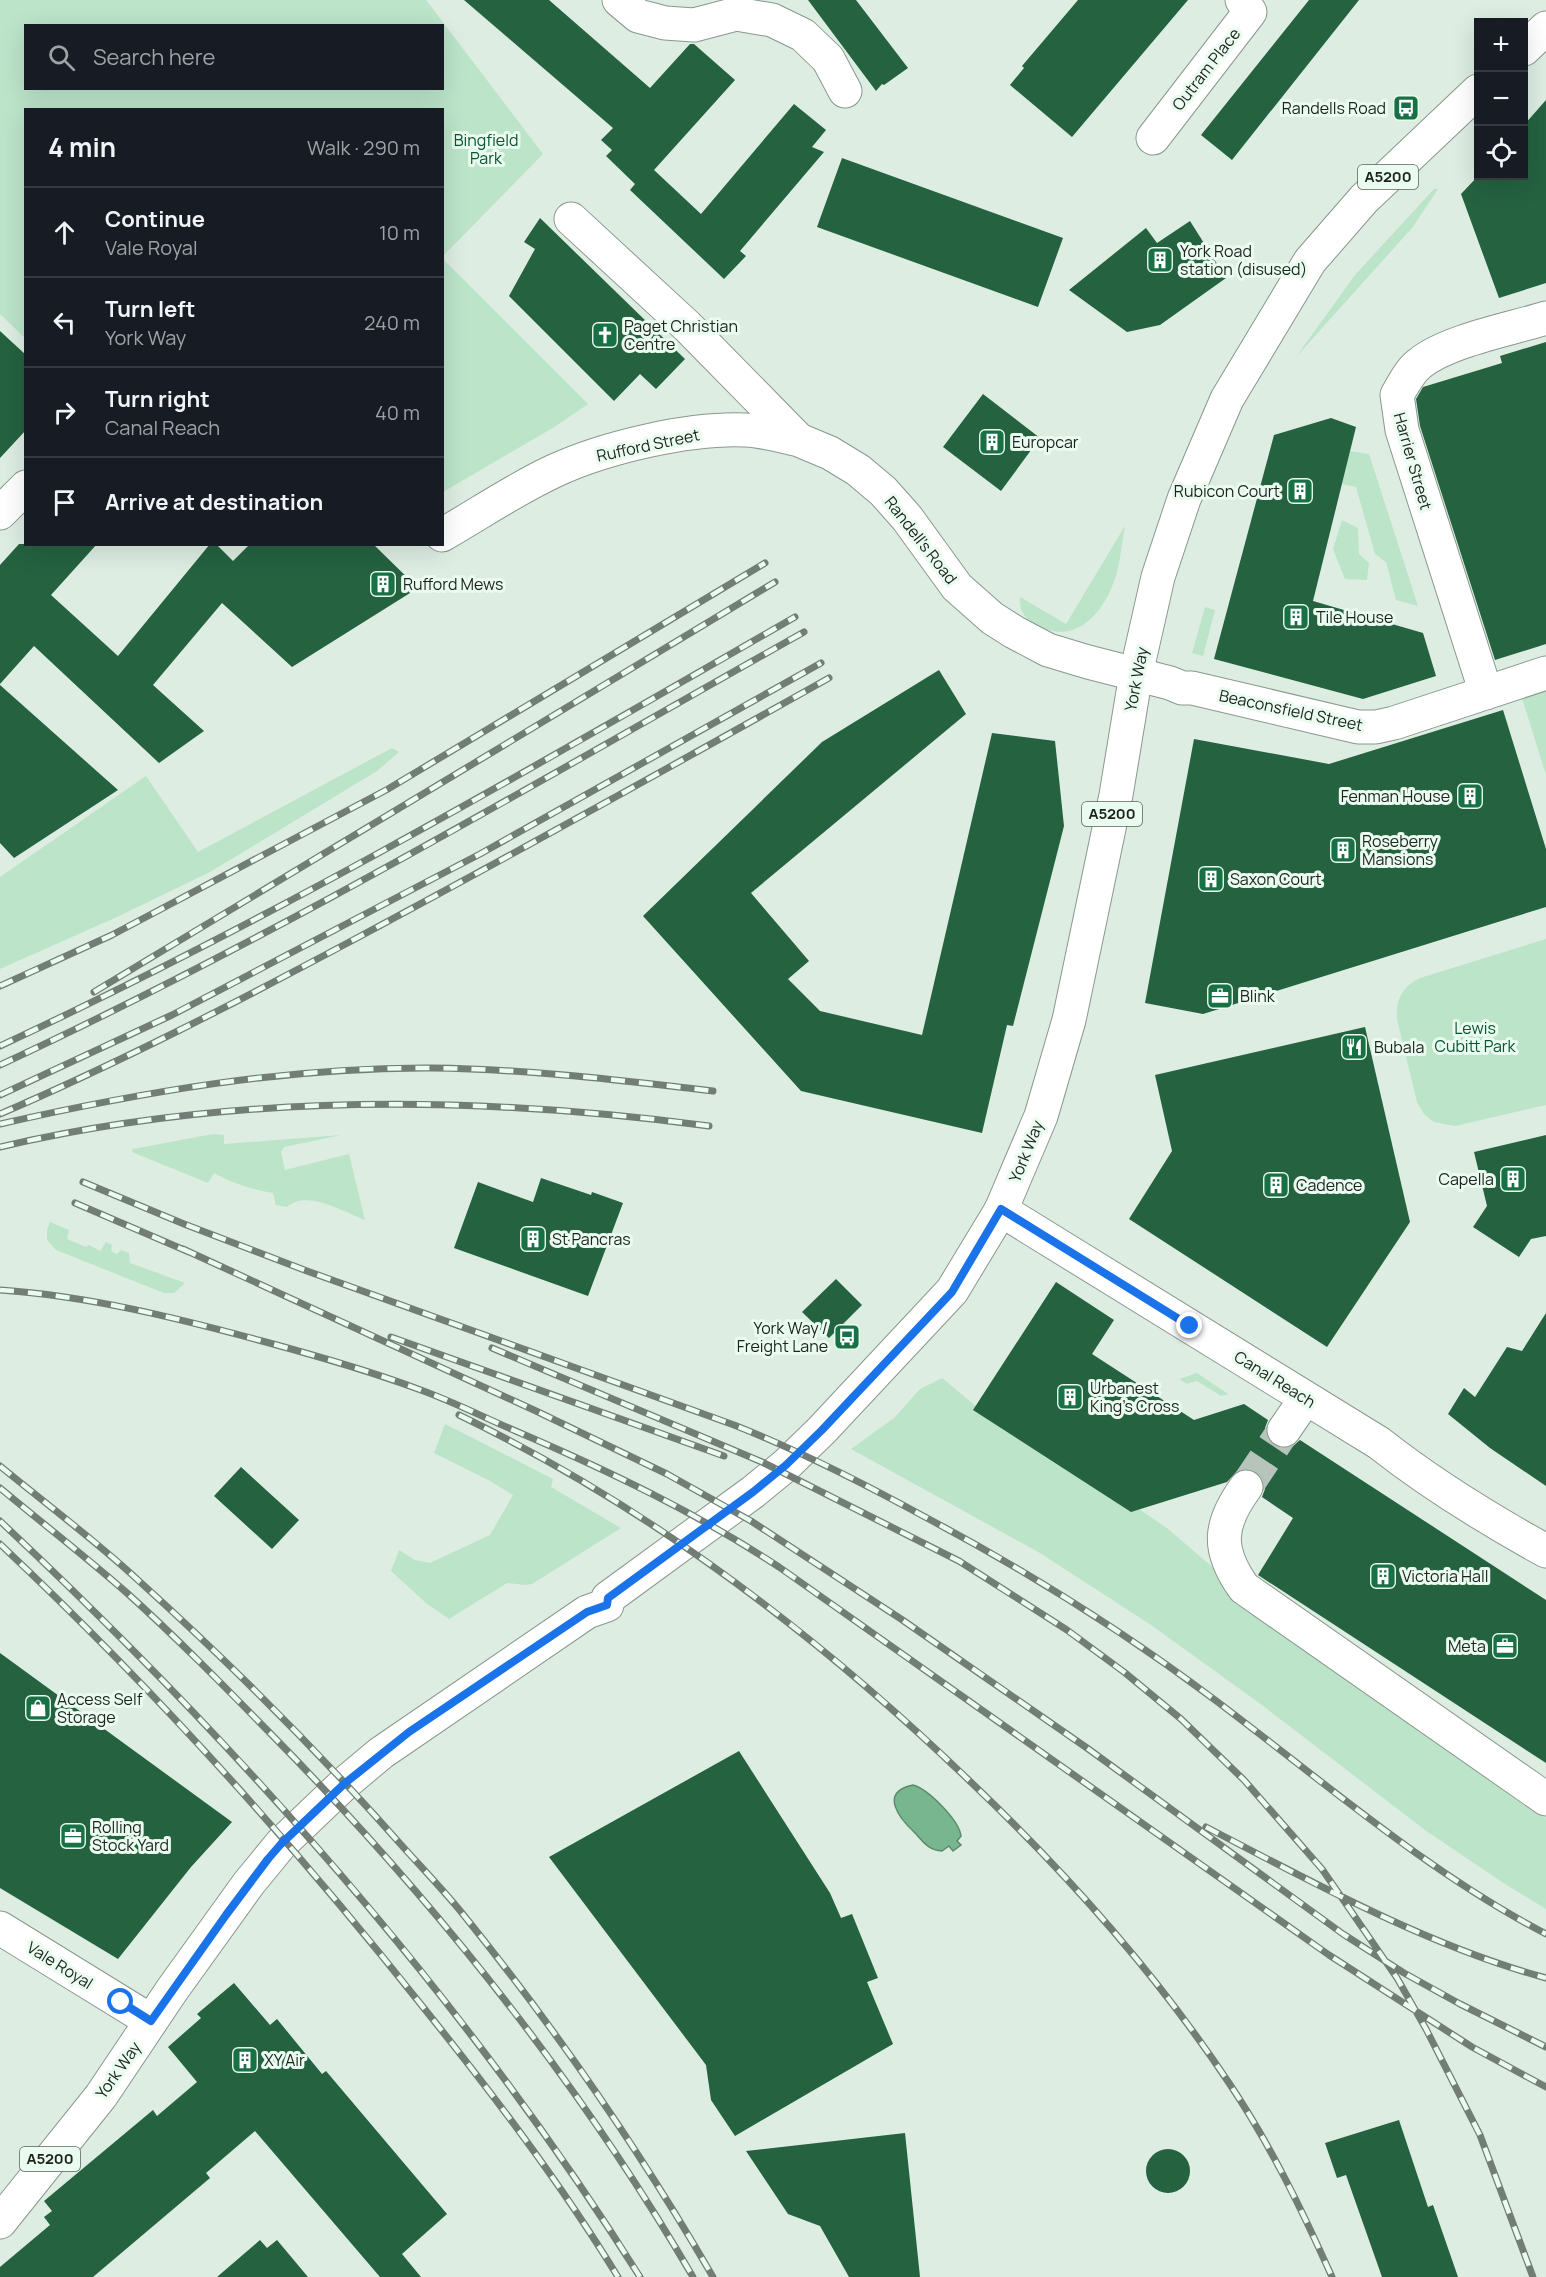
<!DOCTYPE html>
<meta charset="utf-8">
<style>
:root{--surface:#171b24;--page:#242831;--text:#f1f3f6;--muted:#9ea1a6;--line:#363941}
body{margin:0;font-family:Manrope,sans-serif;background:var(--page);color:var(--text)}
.controls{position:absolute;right:18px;top:18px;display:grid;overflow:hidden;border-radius:0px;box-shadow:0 6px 24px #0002}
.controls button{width:54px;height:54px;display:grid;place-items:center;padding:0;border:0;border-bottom:2px solid var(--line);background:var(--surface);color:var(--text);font:30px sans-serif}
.stop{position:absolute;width:18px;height:18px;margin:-14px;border:4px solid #1a73e8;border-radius:50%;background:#fff}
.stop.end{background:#1a73e8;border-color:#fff;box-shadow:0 2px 6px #0008}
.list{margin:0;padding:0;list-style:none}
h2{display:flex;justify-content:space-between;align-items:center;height:78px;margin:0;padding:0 24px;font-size:26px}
h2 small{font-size:20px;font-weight:400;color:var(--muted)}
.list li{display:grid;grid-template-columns:39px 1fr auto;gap:18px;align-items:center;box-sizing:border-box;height:90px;padding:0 24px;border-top:2px solid var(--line)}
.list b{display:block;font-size:22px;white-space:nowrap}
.list p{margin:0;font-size:20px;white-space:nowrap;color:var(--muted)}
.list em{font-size:20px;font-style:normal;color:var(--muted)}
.icon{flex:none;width:33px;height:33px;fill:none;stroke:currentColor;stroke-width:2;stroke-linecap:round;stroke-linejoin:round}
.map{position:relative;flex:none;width:1546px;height:2277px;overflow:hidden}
.search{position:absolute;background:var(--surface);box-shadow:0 6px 24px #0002;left:24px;top:24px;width:420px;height:66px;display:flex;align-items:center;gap:15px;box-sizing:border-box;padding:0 21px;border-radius:0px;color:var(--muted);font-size:22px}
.panel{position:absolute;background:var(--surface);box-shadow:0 6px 24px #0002;left:24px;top:108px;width:420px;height:438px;border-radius:0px}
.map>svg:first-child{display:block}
.green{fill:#bbe4c9;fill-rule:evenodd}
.water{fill:#78b68f;stroke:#5c8a6d;stroke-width:1.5}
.building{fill:#246240}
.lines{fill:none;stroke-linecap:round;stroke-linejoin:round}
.street-tunnel{stroke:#b6c4bb;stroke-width:33;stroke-dasharray:33 16;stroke-linecap:butt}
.street-casing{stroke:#89988e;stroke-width:35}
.primary-casing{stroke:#89988e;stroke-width:35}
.street{stroke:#fff;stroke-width:33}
.primary{stroke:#fff;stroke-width:33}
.rail-casing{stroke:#727d76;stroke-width:7}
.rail{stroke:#eafbef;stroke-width:4.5;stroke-dasharray:14;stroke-linecap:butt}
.route{stroke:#1a73e8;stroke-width:8}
.labels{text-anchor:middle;stroke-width:6;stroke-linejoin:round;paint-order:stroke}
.shield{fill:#eafbef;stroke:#5a635d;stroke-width:1.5}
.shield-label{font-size:15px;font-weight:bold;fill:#1c221e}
.street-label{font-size:16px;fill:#1c221e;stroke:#eafbef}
.poi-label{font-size:16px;fill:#1c221e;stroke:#eafbef;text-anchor:start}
.park-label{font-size:16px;fill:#075531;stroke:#eafbef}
</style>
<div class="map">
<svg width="1546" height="2277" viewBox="0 0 1546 2277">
<rect width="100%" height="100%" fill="#ddede2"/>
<!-- green -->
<path class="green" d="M 0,0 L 426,0 L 543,154 L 443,256 L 442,110 L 26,110 L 25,338 L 0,314 ZM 26,26 L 442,26 L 442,88 L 26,88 Z
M 1434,189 L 1438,189 L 1412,228 L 1296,357 L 1355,275 Z
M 443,259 L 588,404 L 556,426 L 443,492 Z
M 1350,451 L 1369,454 L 1418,606 L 1396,600 L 1386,562 L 1375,554 L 1356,487 L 1342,484 Z
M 1342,520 L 1358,528 L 1359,554 L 1369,563 L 1367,580 L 1345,579 L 1333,549 Z
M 1125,526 C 1122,541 1121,557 1117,572 C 1107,608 1079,647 1038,626 C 1025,619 1019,611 1020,597 L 1066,624 Z
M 1205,607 L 1215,610 L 1203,656 L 1192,653 Z
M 1546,687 L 1546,775 L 1521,695 Z
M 392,748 L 399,752 L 377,771 L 210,872 L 117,917 L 0,969 L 0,877 L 146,776 L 198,852 Z
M 1546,939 L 1546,1105 L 1455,1126 L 1434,1122 L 1424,1114 L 1417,1102 L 1397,1019 C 1395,1000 1403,986 1420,978 Z
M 213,1134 L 224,1135 L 224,1144 L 341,1135 L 284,1147 L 281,1152 L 285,1170 L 349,1154 L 365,1220 C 344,1212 307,1189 287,1207 L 276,1205 L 273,1193 C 252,1190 233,1183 214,1173 L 208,1183 L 132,1152 L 133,1149 Z
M 50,1222 L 69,1230 L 67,1239 L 86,1247 L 89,1245 L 100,1251 L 106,1242 L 112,1245 L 111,1251 L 117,1254 L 121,1250 L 129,1253 L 130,1263 L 185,1283 L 174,1293 L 164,1293 L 56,1250 L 47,1240 L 47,1230 Z
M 1197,1373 L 1228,1394 L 1221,1396 L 1197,1381 L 1187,1384 L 1179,1379 Z
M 942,1378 L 989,1417 L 1065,1458 L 1168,1529 L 1223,1576 L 1386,1704 L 1493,1783 L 1546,1818 L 1546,1909 L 1505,1884 L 1425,1830 L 1262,1705 L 1151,1625 L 1040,1553 L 851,1449 L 894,1418 L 920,1389 Z
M 445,1424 L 553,1479 L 551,1487 L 621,1528 L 532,1584 L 525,1585 L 507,1583 L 449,1619 L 426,1603 L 391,1571 L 399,1550 L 415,1560 L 430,1563 L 490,1535 L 513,1495 L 490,1481 L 434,1453 Z"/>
<!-- water -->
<path class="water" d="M 913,1785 C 928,1789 959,1820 961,1836 L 957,1841 L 961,1845 L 953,1851 L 949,1846 L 942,1851 C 939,1850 936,1851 933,1849 C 926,1847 920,1838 915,1833 C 900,1819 878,1792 913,1785 Z"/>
<!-- building -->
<path class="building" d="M 464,0 L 549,0 L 650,88 L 690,44 L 694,44 L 735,80 L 654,170 L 701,214 L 794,104 L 826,130 L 812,147 L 824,152 L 740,251 L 746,256 L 724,279 L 630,190 L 635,184 L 606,156 L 612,150 L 601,140 L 613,128 Z
M 808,0 L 856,0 L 908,68 L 884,85 L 882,84 L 876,91 Z
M 1078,0 L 1188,0 L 1072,137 L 1010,85 L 1024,68 L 1022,66 Z
M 1309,0 L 1359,0 L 1232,160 L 1201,135 Z
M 1546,100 L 1546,283 L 1499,298 L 1461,194 L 1479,175 L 1524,176 L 1524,125 Z
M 842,158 L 1063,238 L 1038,307 L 817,227 Z
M 540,218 L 685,359 L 656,389 L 640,374 L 614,401 L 509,296 L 535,249 L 524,242 Z
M 1190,221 L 1226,278 L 1160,325 L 1127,332 L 1069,290 L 1146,228 L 1157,243 Z
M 0,331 L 26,355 L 26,430 L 0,458 Z
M 1546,342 L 1546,644 L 1495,660 L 1420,426 L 1416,399 L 1423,387 L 1502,363 L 1500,356 Z
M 983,394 L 1040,438 L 1001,491 L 943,447 Z
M 1331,418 L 1356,427 L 1313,601 L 1423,633 L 1436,676 L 1363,699 L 1214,659 L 1274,435 Z
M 19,544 L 97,544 L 51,595 L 118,656 L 210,544 L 216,544 L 233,561 L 250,544 L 373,544 L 418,588 L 292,667 L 222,603 L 153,685 L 204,731 L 159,763 L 34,646 L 0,684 L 0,565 Z
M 939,670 L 966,714 L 751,893 L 809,961 L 788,979 L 820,1011 L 922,1035 L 992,733 L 1055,741 L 1064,826 L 1013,1026 L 1007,1025 L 982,1133 L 801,1091 L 643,916 L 822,742 Z
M 0,685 L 118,790 L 14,858 L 0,843 Z
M 1503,710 L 1546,849 L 1546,907 L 1203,1014 L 1145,1003 L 1194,739 L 1329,764 Z
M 1365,1027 L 1410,1222 L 1327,1347 L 1129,1219 L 1172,1151 L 1155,1075 Z
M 1546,1135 L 1546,1236 L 1531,1239 L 1519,1257 L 1473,1227 L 1487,1206 L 1474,1152 Z
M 541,1178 L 591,1195 L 592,1192 L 623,1203 L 588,1296 L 454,1248 L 478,1182 L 533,1202 Z
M 836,1279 L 862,1305 L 829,1338 L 802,1312 Z
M 1056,1282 L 1114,1320 L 1092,1354 L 1194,1420 L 1244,1404 L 1268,1420 L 1265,1428 L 1267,1438 L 1274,1446 L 1282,1449 L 1292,1447 L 1300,1440 L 1546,1600 L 1546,1763 L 1258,1575 L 1293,1518 L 1262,1497 L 1265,1489 L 1263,1479 L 1256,1471 L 1248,1468 L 1238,1470 L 1227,1482 L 1131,1512 L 973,1410 Z
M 1546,1313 L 1546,1486 L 1490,1448 L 1448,1414 L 1464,1388 L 1475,1397 L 1507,1347 L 1522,1351 Z
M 241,1467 L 299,1520 L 272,1549 L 214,1496 Z
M 0,1653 L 232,1822 L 191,1867 L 118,1959 L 0,1888 Z
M 739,1751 L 830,1893 L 841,1918 L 852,1914 L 878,1978 L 867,1982 L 893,2044 L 735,2136 L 711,2100 L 706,2065 L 549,1857 Z
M 234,1983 L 270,2025 L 277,2019 L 322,2074 L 326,2071 L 447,2214 L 402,2254 L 421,2277 L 380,2277 L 255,2131 L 206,2173 L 210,2178 L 93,2277 L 0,2277 L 0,2267 L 50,2225 L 44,2217 L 52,2211 L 44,2201 L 153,2110 L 157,2116 L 197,2082 L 168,2047 L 201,2018 L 197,2014 Z
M 1399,2120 L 1428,2207 L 1433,2205 L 1458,2277 L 1382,2277 L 1346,2175 L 1337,2178 L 1325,2143 Z
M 905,2133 L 920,2277 L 849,2277 L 820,2226 L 788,2214 L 746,2151 Z
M1146 2171a22 22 0 1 1 44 0a22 22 0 1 1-44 0Z
M 260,2240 L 267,2248 L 277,2240 L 308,2277 L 217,2277 Z"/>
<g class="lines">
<!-- street-tunnel -->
<path class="street-tunnel" d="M 1246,1487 L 1284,1430"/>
<defs>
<path id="street" d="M 619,0 L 638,16 L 665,23 L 694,25 L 736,14 L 772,20 L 803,35 L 828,59 L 845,91
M 1153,138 L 1250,12 L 1242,0
M 571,219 L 687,326 L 799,440 L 830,453 L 858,470 L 883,491 L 907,518 L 957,587 L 992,618 L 1014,632 L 1048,650 L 1088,662 L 1170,683 L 1182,688 L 1192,688 L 1358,727 L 1376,727 L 1394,723 L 1546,673
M 0,513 L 26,487
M 442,535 C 479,514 515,489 554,471 C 606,447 688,428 745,430 C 764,431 782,436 799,440
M 1486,693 L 1402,430 L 1397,395 C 1403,385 1409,372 1419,364 C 1446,341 1511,329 1546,318
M 1001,1210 L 1379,1443 C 1431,1484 1488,1519 1546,1551
M 1284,1430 L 1306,1398
M 1246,1487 C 1219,1524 1216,1549 1244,1588 L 1546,1799
M 0,1928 L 151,2021"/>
<path id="primary" d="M 1524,49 L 1546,28
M 0,2222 L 101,2096 L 172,1990 L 249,1883 L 281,1844 L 344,1784 L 381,1753 L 587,1612 L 607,1605 L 608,1598 L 753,1492 L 786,1465 L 822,1430 L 952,1291 L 1001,1210 L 1041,1116 L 1069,1020 L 1116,795 L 1136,674 L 1158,577 L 1184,499 L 1227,399 L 1310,261 L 1364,199 L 1478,91"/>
</defs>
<!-- street casing -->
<use href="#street" class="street-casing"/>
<!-- primary casing -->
<use href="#primary" class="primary-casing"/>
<!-- street -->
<use href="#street" class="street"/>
<!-- primary -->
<use href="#primary" class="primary"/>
<defs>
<path id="rail" d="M 0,986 L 112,935 L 388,789 L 765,563
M 94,992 L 775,582
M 0,1046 C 273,919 534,767 795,617
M 0,1065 C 276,937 539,781 804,632
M 0,1095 L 172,1015 L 480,854 L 821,663
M 0,1114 C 121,1062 239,1001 355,939 C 514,854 672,766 829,678
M 0,1124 C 142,1092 286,1067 432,1068 C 527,1069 620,1080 713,1091
M 0,1147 C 231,1093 474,1095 709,1126
M 83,1182 L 184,1224 L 307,1271 L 734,1425 C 800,1451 863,1483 925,1517 C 1027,1571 1123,1631 1215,1700 C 1323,1781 1426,1871 1546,1934
M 75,1203 L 189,1252
M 183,1249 L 536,1411 L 667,1474 L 751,1521 L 901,1619 L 1087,1748 L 1343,1934 L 1404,1973 L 1460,2004 L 1546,2047
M 0,1290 C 89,1296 177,1318 262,1341 C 314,1355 367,1370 418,1389 C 452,1401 485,1418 518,1432 C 609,1471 697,1513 779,1567 L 1329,1955 L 1472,2047 L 1546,2087
M 391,1337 L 724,1456
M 492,1348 L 762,1462 L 959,1561 L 1067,1630 L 1124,1672 L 1181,1719 L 1244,1780 L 1322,1869 L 1397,1978 L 1426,2029 L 1480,2135 L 1533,2277
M 459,1415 C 652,1508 823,1639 977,1788 C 1070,1877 1157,1975 1229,2083 C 1270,2144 1302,2210 1332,2277
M 0,1466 C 46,1504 95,1540 139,1581 C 232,1665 321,1754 404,1848 C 424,1870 444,1891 462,1913 C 555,2028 639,2149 713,2277
M 0,1488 C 42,1523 86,1557 127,1593 C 177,1638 224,1686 271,1734 C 432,1898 577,2078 693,2277
M 0,1521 C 241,1747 464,1997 640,2277
M 0,1544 C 152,1687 293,1843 423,2007 C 492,2093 560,2182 618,2277
M 1206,1827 C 1314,1883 1428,1946 1546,1978"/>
</defs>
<!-- rail casing -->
<use href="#rail" class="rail-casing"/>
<!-- rail -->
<use href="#rail" class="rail"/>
</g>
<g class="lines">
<!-- route -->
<path class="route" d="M 121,2002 L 151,2021 L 226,1915 L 268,1859 L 281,1844 L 344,1784 L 409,1732 L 587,1612 L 607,1605 L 608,1598 L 753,1492 L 786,1465 L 822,1430 L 952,1292 L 1001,1209 L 1190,1326"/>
</g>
<!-- icons -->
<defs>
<symbol id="bus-square" viewBox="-11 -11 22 22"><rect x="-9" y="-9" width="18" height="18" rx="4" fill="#187145" stroke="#eafbef"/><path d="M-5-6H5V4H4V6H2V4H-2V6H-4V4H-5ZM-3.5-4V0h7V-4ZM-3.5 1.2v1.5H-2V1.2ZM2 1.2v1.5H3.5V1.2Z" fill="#fff"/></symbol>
<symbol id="building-square" viewBox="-11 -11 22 22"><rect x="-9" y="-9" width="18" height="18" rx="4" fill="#187145" stroke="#eafbef"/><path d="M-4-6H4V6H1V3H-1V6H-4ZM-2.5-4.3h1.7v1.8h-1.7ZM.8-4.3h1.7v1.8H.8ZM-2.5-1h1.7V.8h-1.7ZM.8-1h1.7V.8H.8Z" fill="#fff"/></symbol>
<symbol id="church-square" viewBox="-11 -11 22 22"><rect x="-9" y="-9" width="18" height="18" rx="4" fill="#187145" stroke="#eafbef"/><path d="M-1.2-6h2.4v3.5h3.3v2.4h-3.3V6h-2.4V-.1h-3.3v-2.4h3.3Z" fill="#fff"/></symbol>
<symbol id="office-square" viewBox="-11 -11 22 22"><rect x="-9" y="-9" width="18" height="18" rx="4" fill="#187145" stroke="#eafbef"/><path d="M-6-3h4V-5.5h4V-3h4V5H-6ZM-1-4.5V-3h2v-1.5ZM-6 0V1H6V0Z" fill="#fff"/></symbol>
<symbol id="restaurant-square" viewBox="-11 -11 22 22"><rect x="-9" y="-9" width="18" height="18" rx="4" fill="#187145" stroke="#eafbef"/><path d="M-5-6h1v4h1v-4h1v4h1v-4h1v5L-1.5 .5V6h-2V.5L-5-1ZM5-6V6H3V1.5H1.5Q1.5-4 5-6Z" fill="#fff"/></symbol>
<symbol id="shop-square" viewBox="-11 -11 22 22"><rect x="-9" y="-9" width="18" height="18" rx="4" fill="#187145" stroke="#eafbef"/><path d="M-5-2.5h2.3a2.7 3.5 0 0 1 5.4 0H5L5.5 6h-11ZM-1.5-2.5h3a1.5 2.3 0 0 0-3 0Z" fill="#fff"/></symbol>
</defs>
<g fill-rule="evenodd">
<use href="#bus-square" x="1391" y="93" width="30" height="30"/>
<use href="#building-square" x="1145" y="245" width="30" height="30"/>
<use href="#church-square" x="590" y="320" width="30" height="30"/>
<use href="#building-square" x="977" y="427" width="30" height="30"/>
<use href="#building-square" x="1285" y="476" width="30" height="30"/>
<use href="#building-square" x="368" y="569" width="30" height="30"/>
<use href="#building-square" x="1281" y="602" width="30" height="30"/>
<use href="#building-square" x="1455" y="781" width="30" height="30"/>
<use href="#building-square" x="1328" y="835" width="30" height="30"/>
<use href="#building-square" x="1196" y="864" width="30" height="30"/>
<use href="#office-square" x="1205" y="981" width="30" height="30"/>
<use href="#restaurant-square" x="1339" y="1032" width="30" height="30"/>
<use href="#building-square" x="1498" y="1164" width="30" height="30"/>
<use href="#building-square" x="1261" y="1170" width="30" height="30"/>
<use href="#building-square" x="518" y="1224" width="30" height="30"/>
<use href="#bus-square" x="832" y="1322" width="30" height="30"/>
<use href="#building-square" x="1055" y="1382" width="30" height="30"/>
<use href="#building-square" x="1368" y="1561" width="30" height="30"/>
<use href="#office-square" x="1490" y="1631" width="30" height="30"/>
<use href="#shop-square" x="23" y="1693" width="30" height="30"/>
<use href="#office-square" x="58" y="1821" width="30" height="30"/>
<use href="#building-square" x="230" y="2045" width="30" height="30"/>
</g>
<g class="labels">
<!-- shield labels -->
<g class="shield">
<rect x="1358" y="165" width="60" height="24" rx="4.5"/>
<rect x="1082" y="802" width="60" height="24" rx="4.5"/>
<rect x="20" y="2147" width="60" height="24" rx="4.5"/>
</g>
<g class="shield-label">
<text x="1388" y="182">A5200</text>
<text x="1112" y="819">A5200</text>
<text x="50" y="2164">A5200</text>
</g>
<!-- street labels -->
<g class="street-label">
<text transform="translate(1206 69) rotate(-52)" y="6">Outram Place</text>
<text transform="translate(648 445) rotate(-12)" y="6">Rufford Street</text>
<text transform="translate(1413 461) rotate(74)" y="6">Harrier Street</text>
<text transform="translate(921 540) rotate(52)" y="6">Randell's Road</text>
<text transform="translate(1136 679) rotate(-79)" y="6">York Way</text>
<text transform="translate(1291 710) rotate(12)" y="6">Beaconsfield Street</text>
<text transform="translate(1026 1151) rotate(-68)" y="6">York Way</text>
<text transform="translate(1275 1379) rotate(32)" y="6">Canal Reach</text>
<text transform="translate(60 1965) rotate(32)" y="6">Vale Royal</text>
<text transform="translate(118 2070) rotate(-55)" y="6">York Way</text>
</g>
<!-- poi labels -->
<g class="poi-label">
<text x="1386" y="114" text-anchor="end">Randells Road</text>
<text x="1180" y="257">York Road<tspan x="1180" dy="18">station (disused)</tspan></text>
<text x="624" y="332">Paget Christian<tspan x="624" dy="18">Centre</tspan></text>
<text x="1012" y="448">Europcar</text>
<text x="1280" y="497" text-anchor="end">Rubicon Court</text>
<text x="403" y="590">Rufford Mews</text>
<text x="1316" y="623">Tile House</text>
<text x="1450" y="802" text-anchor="end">Fenman House</text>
<text x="1362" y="847">Roseberry<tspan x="1362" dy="18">Mansions</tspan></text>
<text x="1230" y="885">Saxon Court</text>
<text x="1240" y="1002">Blink</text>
<text x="1374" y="1053">Bubala</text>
<text x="1494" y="1185" text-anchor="end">Capella</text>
<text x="1296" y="1191">Cadence</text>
<text x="552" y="1245">St Pancras</text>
<text x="828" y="1334" text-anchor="end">York Way /<tspan x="828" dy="18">Freight Lane</tspan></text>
<text x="1090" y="1394">Urbanest<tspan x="1090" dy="18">King's Cross</tspan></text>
<text x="1402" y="1582">Victoria Hall</text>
<text x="1486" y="1652" text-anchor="end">Meta</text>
<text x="57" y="1705">Access Self<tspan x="57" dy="18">Storage</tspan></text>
<text x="92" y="1833">Rolling<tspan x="92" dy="18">Stock Yard</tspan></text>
<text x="264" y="2066">XY Air</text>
</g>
<!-- park labels -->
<g class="park-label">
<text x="486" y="146">Bingfield<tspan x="486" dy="18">Park</tspan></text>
<text x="1475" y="1034">Lewis<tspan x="1475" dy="18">Cubitt Park</tspan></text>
</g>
</g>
</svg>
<div class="controls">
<button>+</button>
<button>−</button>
<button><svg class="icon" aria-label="locate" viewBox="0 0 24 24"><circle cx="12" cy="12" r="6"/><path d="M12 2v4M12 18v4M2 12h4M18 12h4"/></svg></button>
</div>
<div class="stop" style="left:121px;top:2002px"></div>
<div class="stop end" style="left:1190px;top:1326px"></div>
<div class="search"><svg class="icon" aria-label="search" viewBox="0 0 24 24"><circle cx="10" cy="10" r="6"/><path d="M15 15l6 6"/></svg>Search here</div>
<section class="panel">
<h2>4 min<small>Walk · 290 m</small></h2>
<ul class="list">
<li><svg class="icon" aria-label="ahead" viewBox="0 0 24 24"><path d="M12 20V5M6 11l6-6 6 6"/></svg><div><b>Continue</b><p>Vale Royal</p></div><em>10 m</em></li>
<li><svg class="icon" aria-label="left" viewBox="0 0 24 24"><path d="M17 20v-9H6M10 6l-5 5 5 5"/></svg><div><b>Turn left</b><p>York Way</p></div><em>240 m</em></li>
<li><svg class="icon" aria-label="right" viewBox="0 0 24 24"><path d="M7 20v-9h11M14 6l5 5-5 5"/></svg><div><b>Turn right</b><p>Canal Reach</p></div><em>40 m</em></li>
<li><svg class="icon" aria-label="arrive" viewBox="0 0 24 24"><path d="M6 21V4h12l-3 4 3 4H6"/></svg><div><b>Arrive at destination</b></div></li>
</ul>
</section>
</div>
